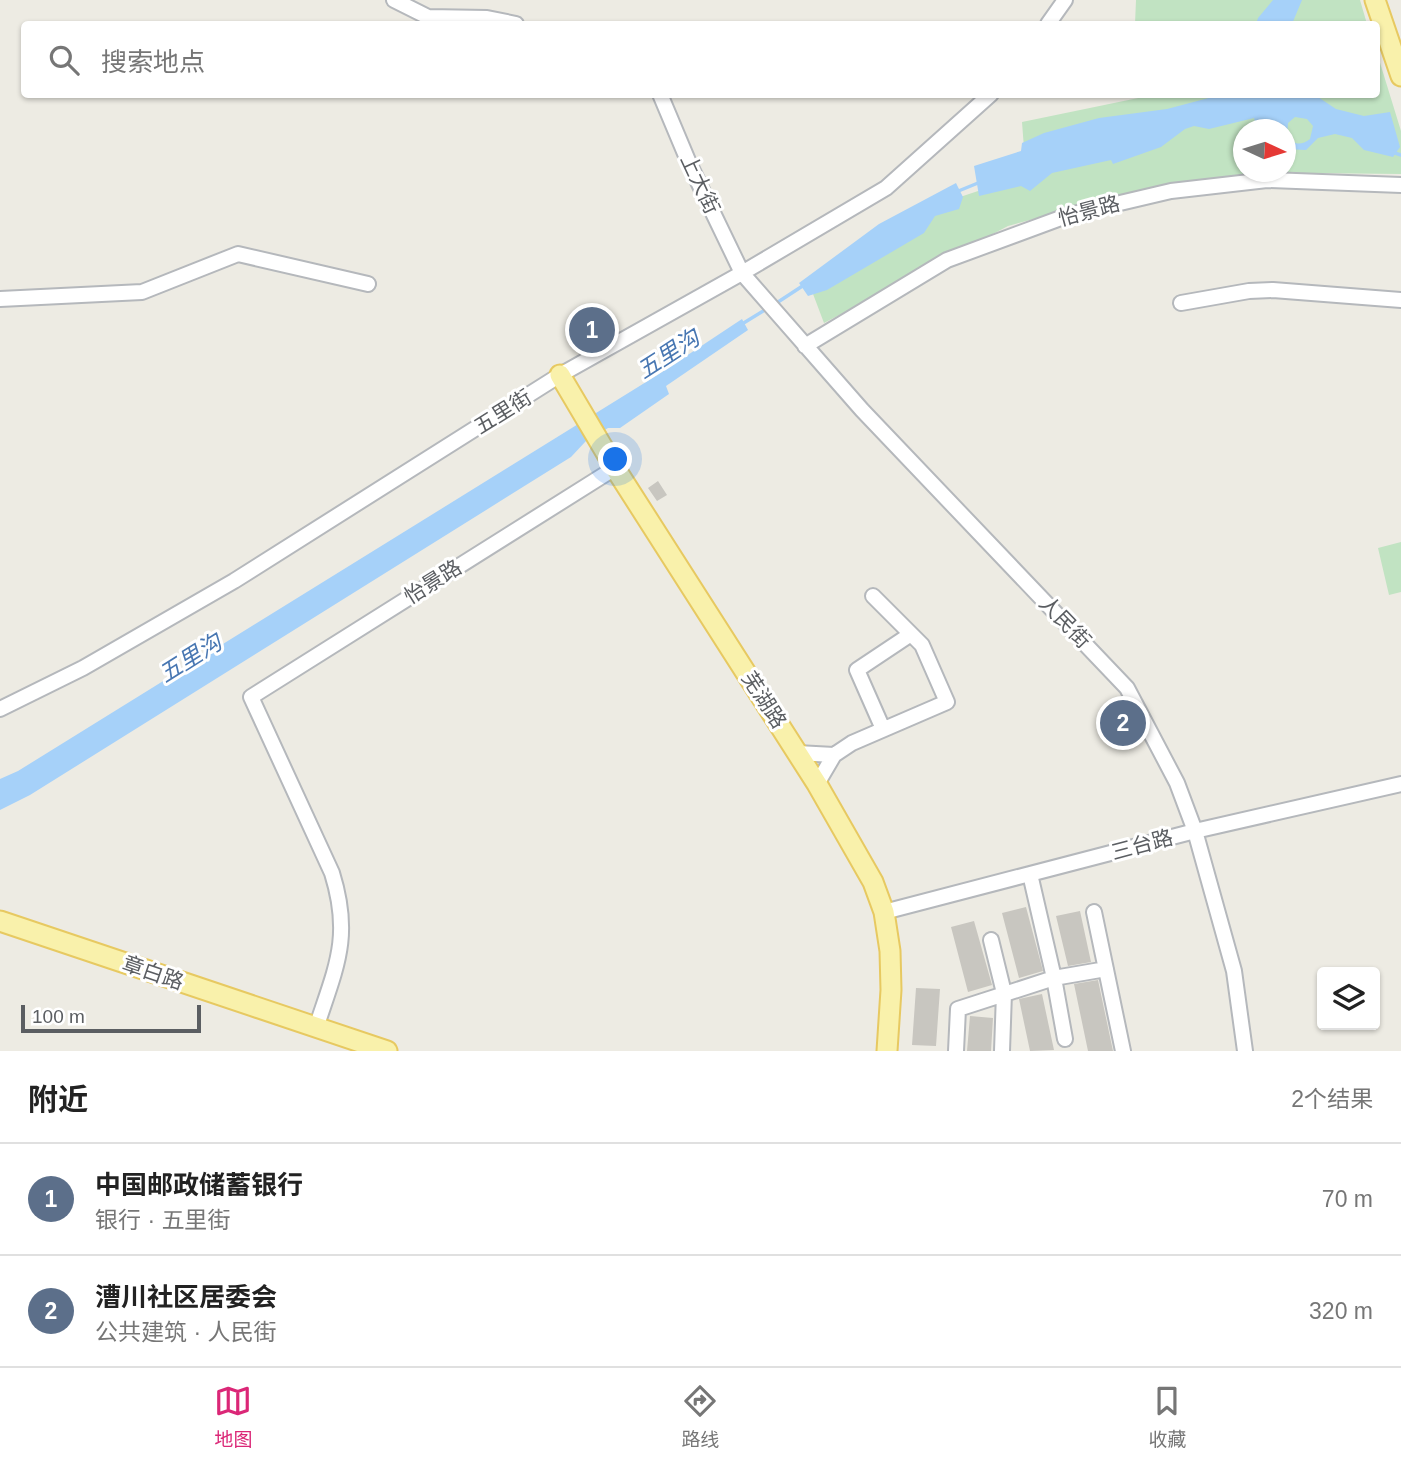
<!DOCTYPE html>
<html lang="zh">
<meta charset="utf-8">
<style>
:root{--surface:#fff;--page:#f6f6f6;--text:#222;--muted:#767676;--line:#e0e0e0;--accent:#db2777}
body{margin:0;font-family:Helvetica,"Noto Sans SC",sans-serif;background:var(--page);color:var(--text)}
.controls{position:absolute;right:21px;bottom:21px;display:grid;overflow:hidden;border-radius:7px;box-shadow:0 2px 5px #0004}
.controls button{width:63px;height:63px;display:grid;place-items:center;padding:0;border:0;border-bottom:2px solid var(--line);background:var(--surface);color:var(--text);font:35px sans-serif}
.compass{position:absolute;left:1233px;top:119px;width:63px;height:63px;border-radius:50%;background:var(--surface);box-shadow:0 2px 5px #0004;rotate:94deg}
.scale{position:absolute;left:21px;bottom:18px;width:180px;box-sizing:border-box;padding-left:7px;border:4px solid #5b5e62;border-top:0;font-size:19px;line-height:24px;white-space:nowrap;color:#5b5e62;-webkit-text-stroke:5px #fff;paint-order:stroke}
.you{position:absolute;left:616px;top:460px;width:24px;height:24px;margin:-18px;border:5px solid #fff;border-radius:50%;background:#1a73e8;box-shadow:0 0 0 10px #1a73e833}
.badge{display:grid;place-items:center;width:46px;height:46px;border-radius:50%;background:var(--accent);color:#fff;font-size:23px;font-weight:700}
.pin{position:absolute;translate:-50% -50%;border:4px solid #fff;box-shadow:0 2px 7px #0006}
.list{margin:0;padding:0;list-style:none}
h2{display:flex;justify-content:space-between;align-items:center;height:91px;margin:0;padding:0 28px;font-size:30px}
h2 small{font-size:23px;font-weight:400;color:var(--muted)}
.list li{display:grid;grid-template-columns:46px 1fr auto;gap:21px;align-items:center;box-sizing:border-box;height:112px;padding:0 28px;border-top:2px solid var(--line)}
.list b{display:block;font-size:26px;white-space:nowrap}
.list p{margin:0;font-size:23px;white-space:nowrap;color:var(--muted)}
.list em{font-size:23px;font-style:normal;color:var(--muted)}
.icon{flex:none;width:38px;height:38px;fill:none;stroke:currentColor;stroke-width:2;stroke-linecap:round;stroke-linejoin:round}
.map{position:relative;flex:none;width:1401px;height:1051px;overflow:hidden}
.search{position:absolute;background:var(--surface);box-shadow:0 2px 5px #0004;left:21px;right:21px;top:21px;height:77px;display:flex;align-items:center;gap:18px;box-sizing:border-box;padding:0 24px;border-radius:7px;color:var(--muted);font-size:26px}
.sheet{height:315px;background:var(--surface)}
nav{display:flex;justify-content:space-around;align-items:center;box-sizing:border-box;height:98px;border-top:2px solid var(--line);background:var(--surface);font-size:19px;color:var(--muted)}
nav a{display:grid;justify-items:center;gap:4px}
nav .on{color:var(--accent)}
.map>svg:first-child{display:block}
.green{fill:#c1e3c2;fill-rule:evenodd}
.water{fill:#a6d1f9;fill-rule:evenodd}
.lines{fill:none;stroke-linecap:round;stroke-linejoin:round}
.stream{stroke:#a6d1f9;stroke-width:3.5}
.building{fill:#c8c6c0}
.minor-casing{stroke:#b5b8bc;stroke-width:18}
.major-casing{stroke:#e7c961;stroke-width:23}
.minor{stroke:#fff;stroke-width:14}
.major{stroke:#f9f1ab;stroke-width:19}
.labels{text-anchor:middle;stroke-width:6;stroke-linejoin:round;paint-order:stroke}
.street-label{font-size:21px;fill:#5b5e62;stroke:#fff}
.water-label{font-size:23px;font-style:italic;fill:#4877b2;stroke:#fff}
</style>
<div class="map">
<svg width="1401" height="1051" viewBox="0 0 1401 1051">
<rect width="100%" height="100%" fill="#edebe3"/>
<!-- green -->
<path class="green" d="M 1136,0 L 1360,0 L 1367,24 L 1135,24 Z
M 1377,53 L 1401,131 L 1401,174 L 1306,173 L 1242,175 L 1151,187 L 1008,226 L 824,323 L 810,286 L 951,200 L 1026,175 L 1022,122 L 1143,97 L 1142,95 L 1376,94 ZM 1244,130 L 1286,130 L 1286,172 L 1244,172 Z
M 1401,542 L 1401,592 L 1389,595 L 1378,548 Z"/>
<!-- water -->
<path class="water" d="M 1273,0 L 1302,0 L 1292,24 L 1256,24 L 1258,18 Z
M 1220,95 L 1315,95 L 1336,109 L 1364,116 L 1390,112 L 1400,147 L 1393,157 L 1364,150 L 1352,138 L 1335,134 L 1318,138 L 1306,150 L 1286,149 L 1286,130 L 1257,129 L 1254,118 L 1209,129 L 1194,126 L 1185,129 L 1161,147 L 1113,164 L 1111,160 L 1052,173 L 1030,191 L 1021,186 L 979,196 L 974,166 L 1021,151 L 1022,143 L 1044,133 L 1099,118 L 1167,109 ZM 1295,117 L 1307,119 L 1313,126 L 1310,139 C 1301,146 1293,145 1287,136 L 1288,123 Z
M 956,183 L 963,197 L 959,209 L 935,216 L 924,233 L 827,290 L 808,296 L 799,283 L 879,224 Z
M 742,319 L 748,330 L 666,386 L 669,394 L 620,428 L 608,428 L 586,441 L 571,457 L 30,795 L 0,810 L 0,779 L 18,771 L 659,374 Z"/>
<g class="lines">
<!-- stream -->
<path class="stream" d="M 1392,152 L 1401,155
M 956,192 L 978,183
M 775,304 L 804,285
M 742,324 L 768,308"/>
</g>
<!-- building -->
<path class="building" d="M 658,481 L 667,495 L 657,501 L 648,488 Z
M 1026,907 L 1043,971 L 1019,978 L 1002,913 Z
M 1080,911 L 1091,962 L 1068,966 L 1056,916 Z
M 974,921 L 992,985 L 968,992 L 951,927 Z
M 1098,980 L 1113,1051 L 1088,1051 L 1074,984 Z
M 916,988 L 940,989 L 936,1046 L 912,1045 Z
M 1042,994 L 1054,1050 L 1030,1051 L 1019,999 Z
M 970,1016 L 993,1018 L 991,1051 L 967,1051 Z"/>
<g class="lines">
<defs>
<path id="minor" d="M 394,0 L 428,17 L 487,18 L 516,24
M 1048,24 L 1065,0
M 660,94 L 689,163 L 742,273 L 862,410 L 1127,688 L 1177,783 L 1195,831 L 1234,971 L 1245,1051
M 0,299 L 142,292 L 238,254 L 368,284
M 1181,303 L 1249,291 L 1273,290 L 1401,300
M 805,346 L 947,260 L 1069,215 L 1171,191 L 1267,180 L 1401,185
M 0,709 L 83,668 L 234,581 L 560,375 L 742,273 L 886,188 L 991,94
M 883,729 L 857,670 L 911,634
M 797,753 L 834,755 L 817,784
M 834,755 L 852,743 L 947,702 L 922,645 L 873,596
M 884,912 L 1195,831 L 1401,784
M 1094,912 L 1123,1051
M 991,940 L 1004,993 L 1002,1051
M 316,1028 C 336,967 352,937 332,873 L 251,697 L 615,468
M 1065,1039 L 1054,978 L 1106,969
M 956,1051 L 958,1009 L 1054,978 L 1030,874"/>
<path id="major" d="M 1375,0 L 1401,76
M 560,375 L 615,468 L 817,784 L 873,882 L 884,912 L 890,951 L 891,990 L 887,1051
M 0,921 L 387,1051"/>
</defs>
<!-- minor casing -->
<use href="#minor" class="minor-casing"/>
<!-- major casing -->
<use href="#major" class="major-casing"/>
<!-- minor -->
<use href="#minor" class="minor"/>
<!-- major -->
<use href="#major" class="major"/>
</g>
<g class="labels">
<!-- street labels -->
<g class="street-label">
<text transform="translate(700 184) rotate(65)" y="7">上大街</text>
<text transform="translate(1089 211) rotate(-15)" y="7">怡景路</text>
<text transform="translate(503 412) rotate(-32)" y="7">五里街</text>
<text transform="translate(433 582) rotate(-32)" y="7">怡景路</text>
<text transform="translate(1065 622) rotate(46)" y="7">人民街</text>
<text transform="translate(764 700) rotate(57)" y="7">芜湖路</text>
<text transform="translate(1142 845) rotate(-15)" y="7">三台路</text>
<text transform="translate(153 973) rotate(19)" y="7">章白路</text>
</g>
<!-- water labels -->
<g class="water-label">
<text transform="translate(668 354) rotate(-33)" y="8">五里沟</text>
<text transform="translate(190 658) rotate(-32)" y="8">五里沟</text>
</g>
</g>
</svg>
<div class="controls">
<button><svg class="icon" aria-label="layers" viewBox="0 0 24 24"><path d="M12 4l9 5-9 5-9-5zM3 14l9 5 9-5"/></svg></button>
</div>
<svg class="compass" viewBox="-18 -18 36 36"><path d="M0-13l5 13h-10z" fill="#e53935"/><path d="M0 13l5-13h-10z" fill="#767676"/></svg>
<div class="scale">100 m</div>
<div class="you"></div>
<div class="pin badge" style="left:592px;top:330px;background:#5c6f8a">1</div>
<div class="pin badge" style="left:1123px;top:723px;background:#5c6f8a">2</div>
<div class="search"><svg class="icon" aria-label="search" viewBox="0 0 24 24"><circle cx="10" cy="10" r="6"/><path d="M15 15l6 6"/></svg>搜索地点</div>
</div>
<section class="sheet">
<h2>附近<small>2个结果</small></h2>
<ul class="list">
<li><span class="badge" style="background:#5c6f8a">1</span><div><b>中国邮政储蓄银行</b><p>银行 · 五里街</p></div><em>70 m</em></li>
<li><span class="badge" style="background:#5c6f8a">2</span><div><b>漕川社区居委会</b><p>公共建筑 · 人民街</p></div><em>320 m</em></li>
</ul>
</section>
<nav>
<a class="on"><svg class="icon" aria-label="map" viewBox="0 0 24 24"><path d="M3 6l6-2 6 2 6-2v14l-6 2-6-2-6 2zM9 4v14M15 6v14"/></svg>地图</a>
<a><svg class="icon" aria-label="directions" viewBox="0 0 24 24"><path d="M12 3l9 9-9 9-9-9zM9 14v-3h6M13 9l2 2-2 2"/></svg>路线</a>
<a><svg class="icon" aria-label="saved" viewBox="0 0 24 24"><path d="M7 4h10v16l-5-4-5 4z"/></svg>收藏</a>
</nav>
